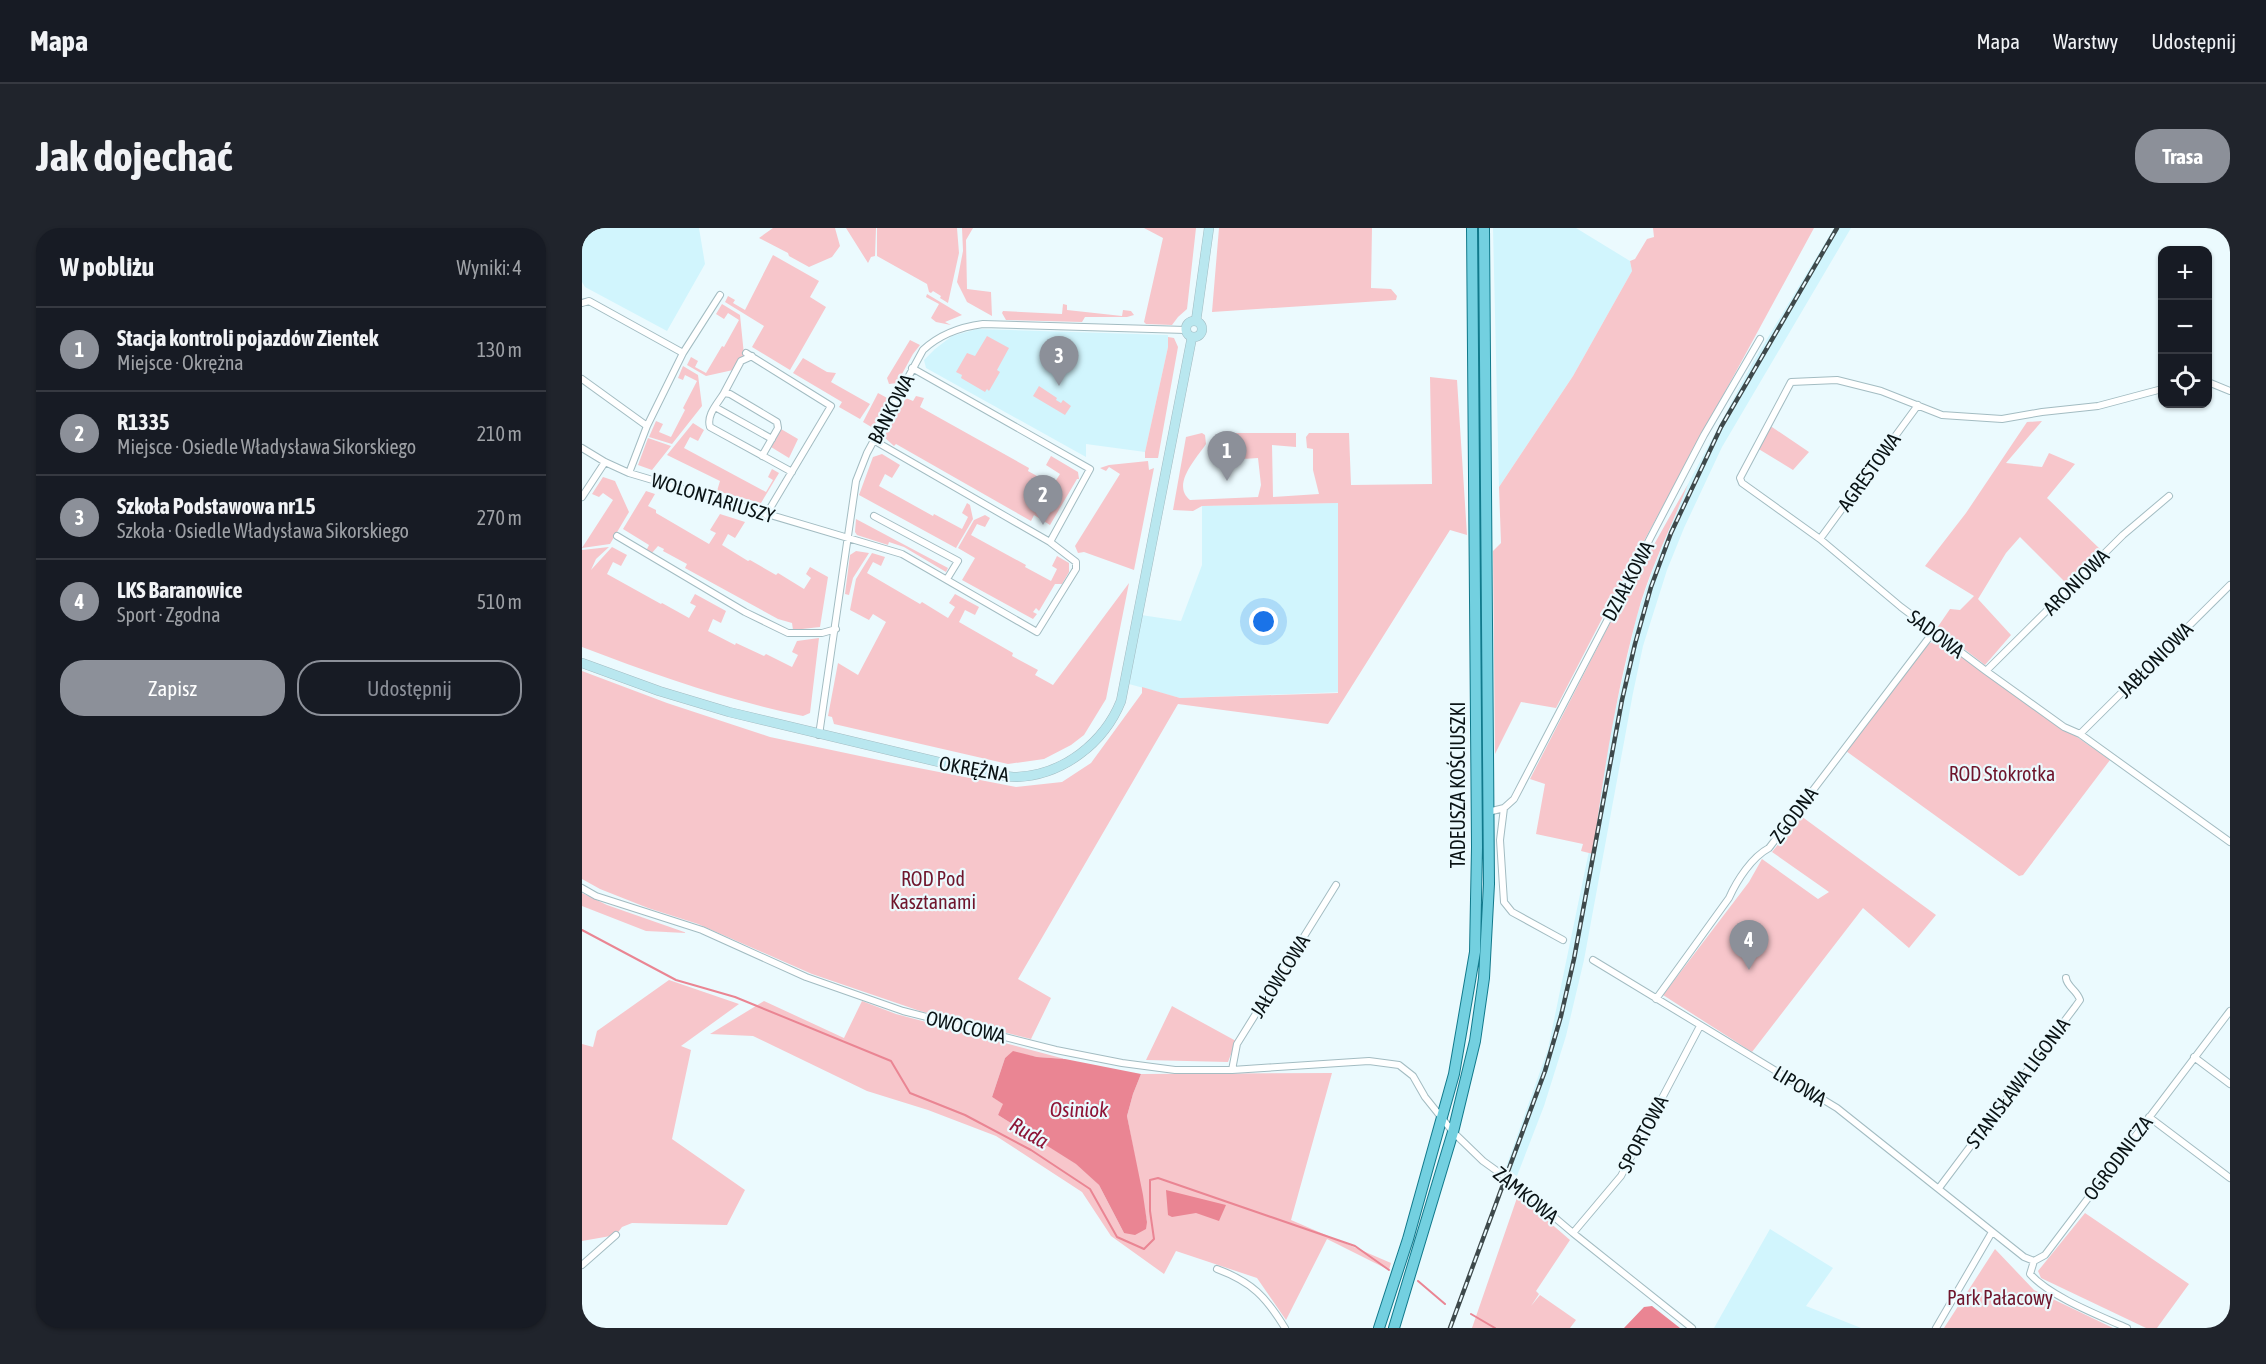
<!DOCTYPE html>
<html lang="pl">
<meta charset="utf-8">
<style>
:root{--surface:#171b24;--page:#20242c;--text:#f1f3f6;--muted:#9ea1a6;--line:#363941;--accent:#8c9099}
body{margin:0;font-family:"Asap Condensed",sans-serif;background:var(--page);color:var(--text)}
.controls{position:absolute;right:18px;top:18px;display:grid;overflow:hidden;border-radius:12px;box-shadow:0 2px 4px #0004}
.controls button{width:54px;height:54px;display:grid;place-items:center;padding:0;border:0;border-bottom:2px solid var(--line);background:var(--surface);color:var(--text);font:30px sans-serif}
.you{position:absolute;left:682px;top:394px;width:21px;height:21px;margin:-15px;border:4px solid #fff;border-radius:50%;background:#1a73e8;box-shadow:0 0 0 9px #1a73e833}
.badge{display:grid;place-items:center;width:39px;height:39px;border-radius:50%;background:var(--accent);color:#fff;font-size:20px;font-weight:700}
.pin{position:absolute;translate:-50% -50px;filter:drop-shadow(0 2px 3px #0008)}
.pin::after{content:'';position:absolute;top:32px;width:21px;height:18px;background:inherit;clip-path:polygon(0 0,100% 0,50% 100%)}
.list{margin:0;padding:0;list-style:none}
h2{display:flex;justify-content:space-between;align-items:center;height:78px;margin:0;padding:0 24px;font-size:26px}
h2 small{font-size:20px;font-weight:400;color:var(--muted)}
.list li{display:grid;grid-template-columns:39px 1fr auto;gap:18px;align-items:center;box-sizing:border-box;height:84px;padding:0 24px;border-top:2px solid var(--line)}
.list b{display:block;font-size:22px;white-space:nowrap}
.list p{margin:0;font-size:20px;white-space:nowrap;color:var(--muted)}
.list em{font-size:20px;font-style:normal;color:var(--muted)}
.actions{display:flex;gap:12px;padding:18px 24px}
.actions a{flex:1;padding:14px 0;border:2px solid var(--accent);border-radius:24px;text-align:center;font-size:21px;color:var(--accent)}
.actions .main{background:var(--accent);color:#fff}
.icon{flex:none;width:33px;height:33px;fill:none;stroke:currentColor;stroke-width:2;stroke-linecap:round;stroke-linejoin:round}
.map{position:relative;flex:none;width:1648px;height:1100px;overflow:hidden;border-radius:24px}
header{display:flex;align-items:center;gap:36px;box-sizing:border-box;height:84px;padding:0 30px;background:var(--surface);border-bottom:2px solid var(--line)}
header strong{font-size:28px}
nav{display:flex;gap:33px;margin-inline-start:auto;font-size:21px}
.intro{display:flex;align-items:center;justify-content:space-between;box-sizing:border-box;height:144px;padding:0 36px}
h1{margin:0;font-size:42px}
.button{padding:15px 27px;border-radius:24px;background:var(--accent);color:#fff;font-size:21px;font-weight:700}
main{display:flex;gap:36px;padding:0 36px}
aside{flex:1;background:var(--surface);border-radius:24px;box-shadow:0 2px 4px #0004}
.map>svg:first-child{display:block}
.built{fill:#d1f5fd}
.green{fill:#f7c6cb}
.water{fill:#ea8593}
.lines{fill:none;stroke-linecap:round;stroke-linejoin:round}
.stream{stroke:#ea8593;stroke-width:2}
.street-casing{stroke:#a3bcc2;stroke-width:8}
.secondary-casing{stroke:#a3bcc2;stroke-width:10}
.primary-casing{stroke:#11798b;stroke-width:12}
.street{stroke:#fff;stroke-width:6}
.secondary{stroke:#b9e7ef;stroke-width:9}
.primary{stroke:#73d0e0;stroke-width:10}
.rail-casing{stroke:#3e494b;stroke-width:4.5}
.rail{stroke:#ebfafe;stroke-width:2;stroke-dasharray:7;stroke-linecap:butt}
.labels{text-anchor:middle;stroke-width:4.5;stroke-linejoin:round;paint-order:stroke}
.street-label{font-size:20px;fill:#0a1315;stroke:#ebfafe}
.park-label{font-size:20px;fill:#6f152c;stroke:#ebfafe}
.water-label{font-size:21px;font-style:italic;fill:#8d1436;stroke:#ebfafe}
</style>
<header>
<strong>Mapa</strong>
<nav><a>Mapa</a><a>Warstwy</a><a>Udostępnij</a></nav>
</header>
<div class="intro"><h1>Jak dojechać</h1><a class="button">Trasa</a></div>
<main>
<aside>
<h2>W pobliżu<small>Wyniki: 4</small></h2>
<ul class="list">
<li><span class="badge">1</span><div><b>Stacja kontroli pojazdów Zientek</b><p>Miejsce · Okrężna</p></div><em>130 m</em></li>
<li><span class="badge">2</span><div><b>R1335</b><p>Miejsce · Osiedle Władysława Sikorskiego</p></div><em>210 m</em></li>
<li><span class="badge">3</span><div><b>Szkoła Podstawowa nr15</b><p>Szkoła · Osiedle Władysława Sikorskiego</p></div><em>270 m</em></li>
<li><span class="badge">4</span><div><b>LKS Baranowice</b><p>Sport · Zgodna</p></div><em>510 m</em></li>
</ul>
<div class="actions"><a class="main">Zapisz</a><a>Udostępnij</a></div>
</aside>
<div class="map">
<svg width="1648" height="1100" viewBox="0 0 1648 1100">
<rect width="100%" height="100%" fill="#ebfafe"/>
<!-- built -->
<path class="built" d="M 0,0 L 117,0 L 123,36 L 85,103 L 3,59 L 0,54 Z
M 911,0 L 994,0 L 1048,33 L 1050,43 L 991,148 L 917,259 Z
M 1252,0 L 1269,0 L 1140,219 L 1102,300 L 1085,342 L 1061,418 L 1051,465 L 1002,732 L 984,808 L 962,878 L 935,948 L 923,942 L 966,821 L 1007,623 L 1029,501 L 1055,387 L 1071,341 L 1106,256 L 1170,136 Z
M 395,101 L 586,107 L 586,119 L 563,224 L 504,216 L 504,229 L 344,140 L 342,132 L 353,121 L 370,108 Z
M 756,275 L 760,464 L 598,470 L 547,456 L 559,387 L 599,393 L 620,337 L 620,278 Z
M 1188,1001 L 1251,1040 L 1224,1078 L 1279,1100 L 1132,1100 Z"/>
<!-- green -->
<path class="green" d="M 191,0 L 253,0 L 258,18 L 250,29 L 227,39 L 207,28 L 206,25 L 177,10 Z
M 264,0 L 294,0 L 293,28 L 289,29 L 286,35 Z
M 295,0 L 375,0 L 377,25 L 366,75 L 358,70 L 359,68 L 351,63 L 349,65 L 347,64 L 345,56 L 295,28 Z
M 380,0 L 391,0 L 384,12 L 385,61 L 409,64 L 410,88 L 385,74 L 375,54 L 381,23 Z
M 562,0 L 614,0 L 605,81 L 596,89 L 590,97 L 564,96 L 562,94 L 581,10 Z
M 637,0 L 790,0 L 789,60 L 809,61 L 815,68 L 814,72 L 630,84 Z
M 1071,0 L 1232,0 L 1025,381 L 974,480 L 939,474 L 913,526 L 911,323 L 919,315 L 917,259 L 991,148 L 1050,43 L 1048,33 L 1053,31 L 1065,11 L 1072,9 Z
M 191,27 L 237,53 L 228,69 L 244,79 L 208,142 L 170,119 L 182,98 L 143,74 L 146,68 L 153,72 L 151,75 L 163,82 Z
M 345,66 L 380,87 L 363,94 L 369,97 L 354,94 L 349,90 L 357,76 L 344,69 Z
M 140,76 L 158,87 L 162,127 L 151,142 L 124,148 L 105,137 L 109,129 L 116,133 L 113,139 L 124,145 L 140,118 L 142,119 L 157,92 L 146,85 L 142,91 L 134,86 Z
M 481,76 L 485,77 L 485,82 L 540,88 L 541,82 L 549,83 L 552,87 L 545,89 L 503,89 L 500,94 L 424,92 L 420,85 L 421,83 L 480,86 Z
M 405,108 L 427,120 L 415,142 L 418,144 L 407,163 L 405,161 L 403,164 L 379,150 L 380,147 L 374,144 L 385,125 L 393,128 Z
M 586,109 L 592,110 L 596,119 L 576,230 L 563,230 L 563,224 L 586,119 Z
M 328,112 L 338,117 L 331,126 L 315,155 L 307,156 L 305,150 Z
M 221,130 L 245,144 L 254,145 L 249,154 L 288,176 L 278,191 L 257,179 L 260,174 L 211,145 Z
M 101,138 L 116,147 L 120,178 L 90,216 L 67,209 L 74,193 L 81,196 L 77,204 L 89,209 L 103,182 L 101,180 L 115,153 L 103,147 L 101,152 L 96,150 Z
M 848,149 L 875,152 L 885,307 L 868,302 L 746,496 L 596,476 L 436,751 L 469,770 L 449,811 L 338,783 L 230,746 L 116,696 L 66,680 L 18,661 L 0,651 L 0,443 L 85,475 L 188,509 L 311,535 L 434,559 L 480,554 L 509,535 L 560,465 L 560,459 L 598,470 L 756,465 L 756,275 L 620,278 L 611,283 L 591,282 L 604,209 L 620,205 L 623,207 L 624,216 C 614,231 589,257 608,272 L 676,269 L 679,257 L 676,230 C 660,231 649,233 637,220 L 639,205 L 714,205 L 714,219 L 690,217 L 691,269 L 737,266 L 731,242 L 731,221 L 725,220 L 724,209 L 727,205 L 767,205 L 769,257 L 850,256 Z
M 457,158 L 475,170 L 474,172 L 479,175 L 481,172 L 489,178 L 483,187 L 451,168 Z
M 296,165 L 307,171 L 291,200 L 281,194 Z
M 334,168 L 342,170 L 338,179 L 447,240 L 446,243 L 471,257 L 478,246 L 464,237 L 469,228 L 496,244 L 497,251 L 495,251 L 468,297 L 452,287 L 449,293 L 314,216 L 312,218 L 302,209 L 324,170 L 331,173 Z
M 1460,193 L 1424,235 L 1460,239 L 1467,225 L 1493,236 L 1465,270 L 1518,321 L 1484,355 L 1438,309 L 1424,325 L 1396,371 L 1429,407 L 1403,437 L 1355,400 L 1368,381 L 1378,382 L 1392,368 L 1343,338 L 1384,285 L 1445,194 Z
M 111,195 L 122,202 L 116,213 L 108,209 L 102,220 L 184,264 L 191,252 L 186,249 L 190,241 L 197,245 L 179,275 L 135,263 L 138,253 L 85,227 Z
M 1187,197 L 1227,224 L 1211,242 L 1175,220 Z
M 199,201 L 216,211 L 207,230 L 189,219 Z
M 66,210 L 89,218 L 70,242 L 56,237 Z
M 300,226 L 318,237 L 310,250 L 303,246 L 297,258 L 351,288 L 352,286 L 380,301 L 386,289 L 380,285 L 385,275 L 388,277 L 391,291 L 374,320 L 277,267 L 291,229 Z
M 566,233 L 567,242 L 572,240 L 552,342 L 502,324 L 496,325 L 493,318 L 538,246 L 527,239 L 524,243 L 518,240 L 527,237 Z
M 21,249 L 33,253 L 47,284 L 28,316 L 0,320 L 31,272 L 21,265 L 17,269 L 10,266 Z
M 1106,256 C 1089,300 1067,342 1055,388 C 1034,466 1021,546 1011,626 L 999,623 L 1001,616 L 954,606 L 963,556 L 948,551 L 1028,395 Z
M 64,263 L 73,266 L 66,278 L 74,282 L 74,285 L 127,316 L 134,305 L 128,302 L 138,286 L 163,294 L 153,310 L 146,306 L 140,317 L 166,333 L 168,332 L 194,347 L 196,345 L 222,361 L 229,350 L 224,346 L 228,339 L 246,349 L 238,399 L 211,402 L 210,395 L 196,391 L 103,340 L 105,336 L 81,323 L 82,321 L 76,318 L 69,326 L 64,323 L 67,317 L 41,301 Z
M 403,287 L 408,290 L 403,299 L 395,296 L 389,307 L 444,337 L 443,339 L 469,353 L 475,341 L 470,338 L 475,328 L 487,335 L 487,344 L 480,356 L 473,356 L 457,383 L 454,380 L 451,384 L 455,386 L 451,391 L 380,352 L 393,330 L 376,320 L 392,292 Z
M 274,291 L 366,340 L 364,344 L 322,319 L 307,314 L 306,317 L 275,307 L 273,304 Z
M 27,319 L 14,331 L 9,342 L 30,319 L 45,327 L 39,338 L 31,334 L 25,346 L 79,376 L 80,375 L 107,390 L 114,378 L 108,375 L 113,366 L 144,383 L 139,395 L 131,391 L 126,403 L 153,417 L 154,415 L 182,428 L 184,426 L 210,439 L 216,427 L 210,424 L 215,413 L 237,410 L 228,485 L 221,488 C 145,472 73,447 0,419 L 0,322 Z
M 274,323 L 287,325 L 271,350 L 267,367 L 263,366 L 268,327 Z
M 290,325 L 303,329 L 299,338 L 291,334 L 285,345 L 338,376 L 340,374 L 366,390 L 373,379 L 367,375 L 373,366 L 397,379 L 393,387 L 383,382 L 377,394 L 431,425 L 430,428 L 456,442 L 453,447 L 471,457 L 547,355 L 524,471 L 502,507 L 489,517 L 462,531 L 426,536 L 252,496 L 250,489 L 246,488 L 256,435 L 276,447 L 304,394 L 291,386 L 287,392 L 268,382 L 274,351 Z
M 1353,413 L 1359,414 L 1528,532 L 1441,647 L 1437,648 L 1264,523 L 1346,416 Z
M 1219,588 L 1354,687 L 1327,720 L 1281,680 L 1170,824 L 1081,767 L 1167,654 L 1180,631 L 1236,671 L 1247,664 L 1190,624 Z
M 0,665 L 25,677 L 105,705 L 64,703 L 0,678 Z
M 87,752 L 157,776 L 99,818 L 109,822 L 90,911 L 163,962 L 145,997 L 50,995 L 40,999 L 34,1007 L 0,1013 L 0,816 L 11,819 L 15,803 Z
M 182,773 L 262,810 L 280,773 L 314,786 L 483,831 L 455,829 L 431,824 L 423,830 L 410,869 L 422,876 L 416,887 L 495,936 L 517,957 L 542,1005 L 565,994 L 545,888 L 551,866 L 559,846 L 750,845 L 709,992 L 809,1035 L 807,1042 L 745,1011 L 704,1092 L 675,1050 L 594,1023 L 582,1046 L 529,1008 L 500,964 L 414,908 L 346,882 L 285,863 L 171,808 L 128,806 Z
M 590,778 L 654,813 L 646,834 L 564,832 Z
M 936,967 L 988,1012 L 954,1063 L 957,1066 L 949,1078 L 958,1067 L 994,1092 L 988,1100 L 890,1100 Z
M 1503,985 L 1607,1056 L 1575,1100 L 1564,1100 L 1459,1050 L 1456,1043 Z
M 1413,1021 L 1452,1062 L 1531,1100 L 1362,1100 Z"/>
<!-- water -->
<path class="water" d="M 431,823 L 455,829 L 483,831 L 559,846 L 551,866 L 545,888 L 561,967 L 565,994 L 564,1001 L 553,1007 L 542,1005 L 517,957 L 494,936 L 416,887 L 421,876 L 410,869 L 423,830 Z
M 584,962 L 644,977 L 637,993 L 614,985 L 590,989 L 586,987 Z
M 1070,1078 L 1098,1100 L 1042,1100 L 1062,1079 Z"/>
<g class="lines">
<!-- stream -->
<path class="stream" d="M 0,702 L 94,752 L 153,769 L 309,833 L 328,865 L 383,887 L 449,922 L 508,961 L 535,1009 L 562,1021 L 572,1011 L 568,983 L 568,952 L 576,950 L 773,1018 L 807,1042
M 836,1053 L 863,1076
M 889,1086 L 913,1100"/>
<defs>
<path id="street" d="M 0,75 L 7,73 L 101,125
M 164,125 L 249,178 L 184,287
M 0,151 L 65,198
M 1626,154 L 1648,163
M 1580,161 L 1516,178 L 1460,184 L 1420,191 L 1360,187 L 1299,163 L 1255,152 L 1209,154 L 1158,250 L 1160,255 L 1238,311 L 1319,379 L 1404,443 L 1482,499 L 1498,506 L 1648,614
M 142,165 L 159,133 L 170,128
M 133,179 L 190,211
M 293,213 L 468,314 L 508,241 L 330,140
M 0,220 L 23,234 L 47,245 L 320,326 L 455,404 L 494,341 L 494,334 L 468,314
M 180,228 L 196,200 L 195,194 L 148,166 L 142,165 C 136,175 124,187 128,199 L 210,244
M 47,245 L 65,198 L 101,125 L 138,67
M 0,269 L 23,234
M 292,288 L 376,333 L 365,351
M 35,308 L 163,384 L 206,405 L 240,405 L 254,401
M 1238,311 L 1336,177
M 1404,443 L 1541,307 L 1587,268
M 1498,506 L 1648,357
M 237,507 L 274,253 L 285,225 L 341,122 C 358,106 378,99 401,96 L 604,102
M 922,580 L 918,612 L 922,674 L 930,684 L 981,712
M 906,584 L 922,580 L 932,571 L 1122,207 L 1178,111
M 0,660 L 14,668 L 120,702 L 224,749 L 321,783 L 474,822 L 540,835 L 593,842 L 650,842 L 787,833 L 817,837 L 831,848 L 843,869 L 871,904 L 901,933 L 933,956 L 991,1005 L 1110,1100
M 1011,732 L 1255,880 L 1442,1029 L 1452,1033 L 1463,1027 L 1648,783
M 1074,771 L 1147,670 C 1155,652 1170,629 1187,620 L 1352,403
M 1612,829 L 1648,856
M 650,842 L 655,816 L 754,657
M 1567,889 L 1648,950
M 1357,960 L 1493,779 L 1498,772 C 1495,762 1485,759 1484,750
M 991,1005 L 1039,948 L 1118,798
M 1452,1033 L 1448,1046 C 1469,1069 1516,1087 1545,1100
M 0,1037 L 34,1007
M 635,1041 C 670,1054 684,1069 703,1100
M 1354,1100 L 1410,1004"/>
<path id="secondary" d="M 614,93 L 627,0
M604 101a8 8 0 1 1 16 0a8 8 0 1 1-16 0Z
M 0,435 L 77,463 L 147,484 L 407,546 C 416,547 426,549 435,549 C 481,547 522,515 539,473 L 610,109"/>
<path id="primary" d="M 797,1100 L 826,1011 L 872,846 L 893,724 L 895,619 L 890,0
M 812,1100 L 871,904 L 893,813 L 902,750 L 907,656 L 902,0"/>
</defs>
<!-- street casing -->
<use href="#street" class="street-casing"/>
<!-- secondary casing -->
<use href="#secondary" class="secondary-casing"/>
<!-- primary casing -->
<use href="#primary" class="primary-casing"/>
<!-- street -->
<use href="#street" class="street"/>
<!-- secondary -->
<use href="#secondary" class="secondary"/>
<!-- primary -->
<use href="#primary" class="primary"/>
<defs>
<path id="rail" d="M 868,1100 L 963,843 L 979,788 L 992,731 L 1040,472 L 1053,416 L 1069,359 L 1089,305 L 1139,199 L 1255,0"/>
</defs>
<!-- rail casing -->
<use href="#rail" class="rail-casing"/>
<!-- rail -->
<use href="#rail" class="rail"/>
</g>
<g class="labels">
<!-- street labels -->
<g class="street-label">
<text transform="translate(309 181) rotate(-62)" y="7">BANKOWA</text>
<text transform="translate(1287 244) rotate(-54)" y="7">AGRESTOWA</text>
<text transform="translate(131 270) rotate(17)" y="7">WOLONTARIUSZY</text>
<text transform="translate(1046 353) rotate(-62)" y="7">DZIAŁKOWA</text>
<text transform="translate(1494 354) rotate(-45)" y="7">ARONIOWA</text>
<text transform="translate(1354 406) rotate(37)" y="7">SADOWA</text>
<text transform="translate(1573 432) rotate(-45)" y="7">JABŁONIOWA</text>
<text transform="translate(392 541) rotate(10)" y="7">OKRĘŻNA</text>
<text transform="translate(876 557) rotate(-90)" y="7">TADEUSZA KOŚCIUSZKI</text>
<text transform="translate(1212 587) rotate(-53)" y="7">ZGODNA</text>
<text transform="translate(698 748) rotate(-58)" y="7">JAŁOWCOWA</text>
<text transform="translate(384 799) rotate(14)" y="7">OWOCOWA</text>
<text transform="translate(1436 855) rotate(-53)" y="7">STANISŁAWA LIGONIA</text>
<text transform="translate(1218 858) rotate(31)" y="7">LIPOWA</text>
<text transform="translate(1061 906) rotate(-62)" y="7">SPORTOWA</text>
<text transform="translate(1536 930) rotate(-53)" y="7">OGRODNICZA</text>
<text transform="translate(944 967) rotate(39)" y="7">ZAMKOWA</text>
</g>
<!-- park labels -->
<g class="park-label">
<text x="1420" y="553">ROD Stokrotka</text>
<text x="351" y="658">ROD Pod<tspan x="351" dy="23">Kasztanami</tspan></text>
<text x="1418" y="1077">Park Pałacowy</text>
</g>
<!-- water labels -->
<g class="water-label">
<text x="497" y="889">Osiniok</text>
<text transform="translate(447 905) rotate(30)" y="7">Ruda</text>
</g>
</g>
</svg>
<div class="controls">
<button>+</button>
<button>−</button>
<button><svg class="icon" aria-label="locate" viewBox="0 0 24 24"><circle cx="12" cy="12" r="6"/><path d="M12 2v4M12 18v4M2 12h4M18 12h4"/></svg></button>
</div>
<div class="you"></div>
<div class="pin badge" style="left:645px;top:253px">1</div>
<div class="pin badge" style="left:461px;top:297px">2</div>
<div class="pin badge" style="left:477px;top:158px">3</div>
<div class="pin badge" style="left:1167px;top:742px">4</div>
</div>
</main>
